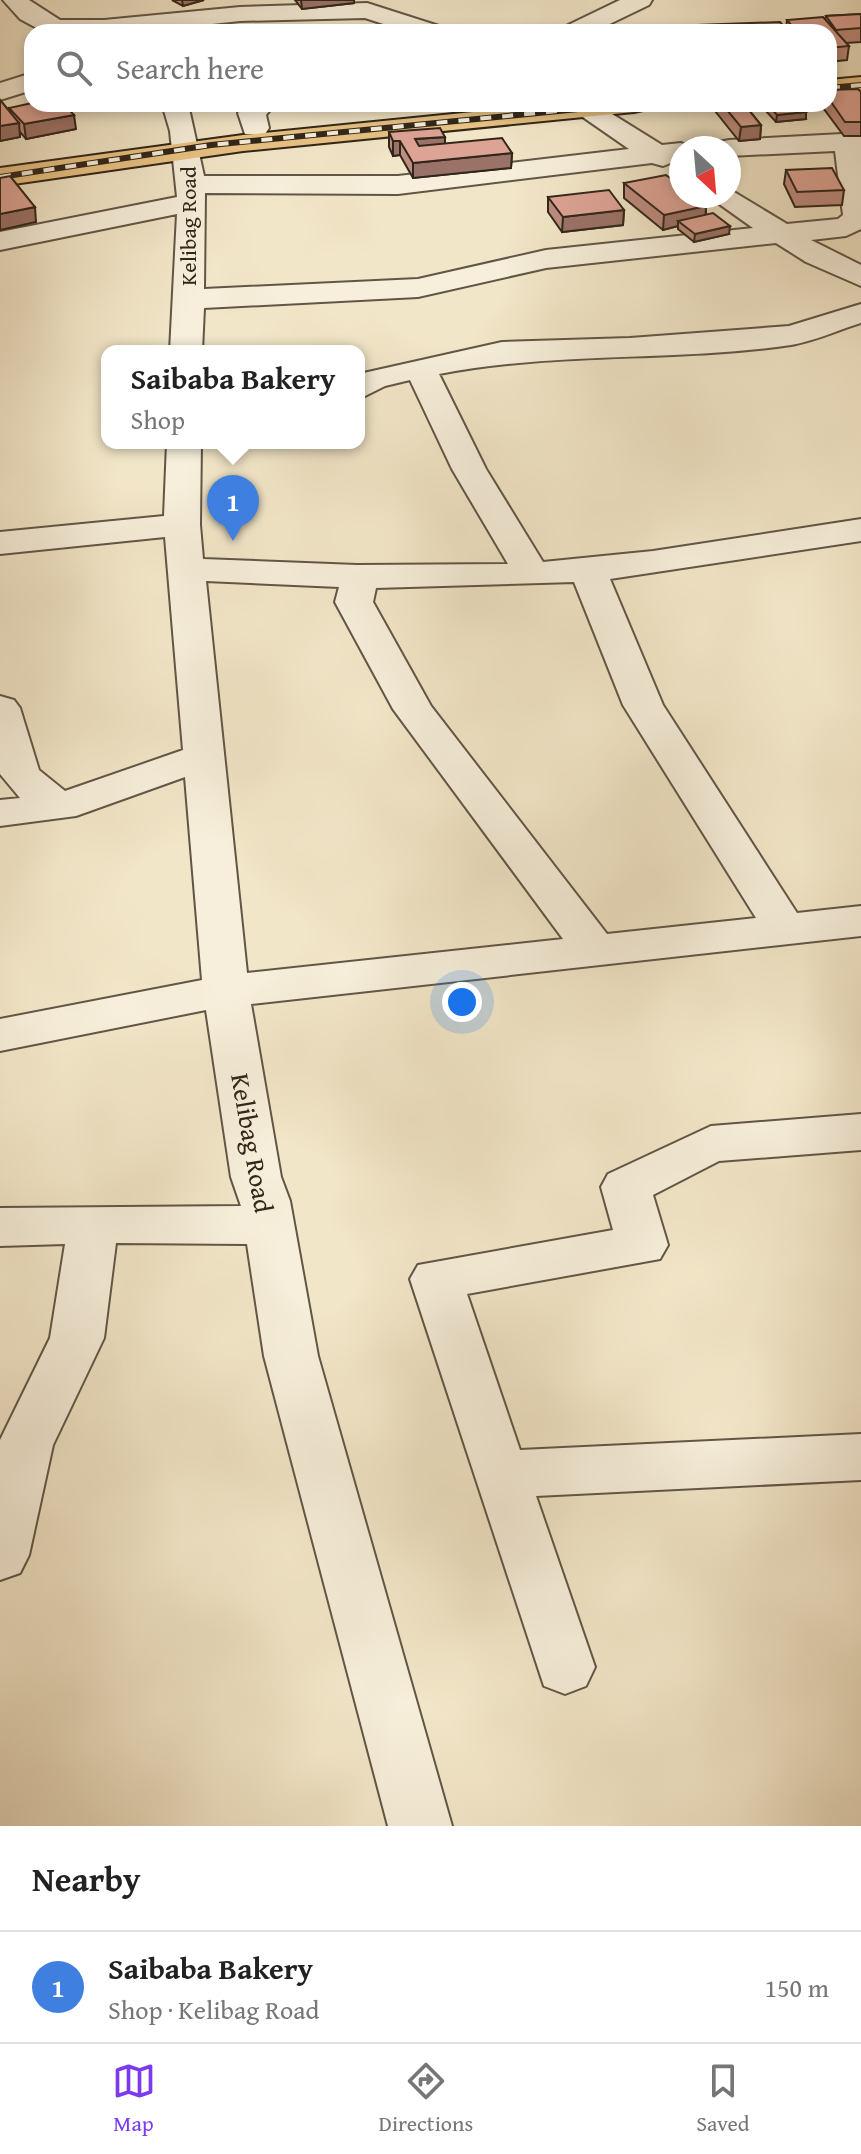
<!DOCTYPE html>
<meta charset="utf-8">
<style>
:root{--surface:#fff;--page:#f2f2f2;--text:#222;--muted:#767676;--line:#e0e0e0;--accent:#7c3aed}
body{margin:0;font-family:"Gentium Book Plus",serif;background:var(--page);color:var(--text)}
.compass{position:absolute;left:669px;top:136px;width:72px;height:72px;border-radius:50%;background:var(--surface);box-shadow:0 4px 12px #0003;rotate:154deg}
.you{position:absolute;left:462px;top:1002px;width:28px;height:28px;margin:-20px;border:6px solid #fff;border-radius:50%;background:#1a73e8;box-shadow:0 0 0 12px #1a73e833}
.badge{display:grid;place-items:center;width:52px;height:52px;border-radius:50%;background:var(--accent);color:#fff;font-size:26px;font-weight:700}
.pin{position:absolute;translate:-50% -66px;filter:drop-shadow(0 2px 4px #0008)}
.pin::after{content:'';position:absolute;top:42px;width:28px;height:24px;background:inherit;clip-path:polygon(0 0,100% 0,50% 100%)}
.popup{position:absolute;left:101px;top:345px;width:264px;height:104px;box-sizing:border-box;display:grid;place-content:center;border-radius:16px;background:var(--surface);filter:drop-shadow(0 2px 6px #0005);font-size:26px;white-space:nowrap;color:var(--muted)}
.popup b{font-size:30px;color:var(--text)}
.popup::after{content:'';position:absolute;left:50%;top:100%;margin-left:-16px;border:16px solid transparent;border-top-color:var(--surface)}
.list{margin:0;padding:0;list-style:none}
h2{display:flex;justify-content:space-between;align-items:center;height:104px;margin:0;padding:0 32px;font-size:34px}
h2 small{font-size:26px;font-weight:400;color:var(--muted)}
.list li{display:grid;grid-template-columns:52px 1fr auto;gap:24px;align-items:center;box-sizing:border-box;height:112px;padding:0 32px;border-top:2px solid var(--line)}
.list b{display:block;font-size:30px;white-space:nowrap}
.list p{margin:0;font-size:26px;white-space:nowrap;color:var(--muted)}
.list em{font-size:26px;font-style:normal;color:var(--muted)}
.icon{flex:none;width:44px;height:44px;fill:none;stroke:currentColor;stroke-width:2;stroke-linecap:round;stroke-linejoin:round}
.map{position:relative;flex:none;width:861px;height:1826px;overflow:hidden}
.search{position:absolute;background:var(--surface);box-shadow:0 4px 12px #0003;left:24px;right:24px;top:24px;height:88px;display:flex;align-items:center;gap:20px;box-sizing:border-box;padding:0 28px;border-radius:24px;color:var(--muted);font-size:30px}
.sheet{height:216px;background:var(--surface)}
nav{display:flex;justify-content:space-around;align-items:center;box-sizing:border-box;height:112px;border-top:2px solid var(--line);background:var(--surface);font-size:22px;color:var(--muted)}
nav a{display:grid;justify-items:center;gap:4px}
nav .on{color:var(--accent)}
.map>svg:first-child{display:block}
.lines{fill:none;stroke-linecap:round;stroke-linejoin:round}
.minor-casing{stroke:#615646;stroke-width:4}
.major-casing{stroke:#31261a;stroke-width:4}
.minor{fill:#f7efdb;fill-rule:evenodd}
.major{fill:#e9c384;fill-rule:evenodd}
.rail-casing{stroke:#31261a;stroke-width:6}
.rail{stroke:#f7efdb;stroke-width:4;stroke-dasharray:11;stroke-linecap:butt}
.wall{fill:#be8c80;stroke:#31261a;stroke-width:2}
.shaded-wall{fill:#9b7268;stroke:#31261a;stroke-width:2}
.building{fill:#dda395;stroke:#31261a;stroke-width:2}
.labels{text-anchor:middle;stroke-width:6;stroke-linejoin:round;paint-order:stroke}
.far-street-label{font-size:22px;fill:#31261a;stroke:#f7efdb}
.street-label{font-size:26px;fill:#31261a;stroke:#f7efdb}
</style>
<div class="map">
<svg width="861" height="1826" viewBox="0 0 861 1826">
<rect width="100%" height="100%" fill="#f2e6c8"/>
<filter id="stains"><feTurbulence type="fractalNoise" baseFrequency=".0025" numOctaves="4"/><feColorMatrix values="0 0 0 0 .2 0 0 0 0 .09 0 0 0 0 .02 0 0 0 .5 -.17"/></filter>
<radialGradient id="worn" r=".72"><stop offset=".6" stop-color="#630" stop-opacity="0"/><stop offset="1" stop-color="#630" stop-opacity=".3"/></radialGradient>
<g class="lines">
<defs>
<path id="minor" d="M 3,0 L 29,0 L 60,20 L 104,20 L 240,7 L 367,3 L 442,27 L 446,32 L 408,32 L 365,18 L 240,21 L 138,32 L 44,32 L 20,19 Z
M 620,0 L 652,0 L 649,5 L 593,32 L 560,32 L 564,27 Z
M 32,73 L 32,90 L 0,100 L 0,83 Z
M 162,104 L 188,104 L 204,176 L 398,176 L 629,149 L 564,104 L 596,104 L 662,145 L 681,143 L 693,148 L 681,148 L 681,159 L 663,166 L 652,163 L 398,194 L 205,193 L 204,289 L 418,279 L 546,250 L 753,228 L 708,196 L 729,196 L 729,189 L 787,224 L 838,219 L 843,215 L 835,151 L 729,156 L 729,148 L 715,148 L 719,142 L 729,140 L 861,133 L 861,229 L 846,236 L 811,240 L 861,265 L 861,286 L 806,262 L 776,243 L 546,268 L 418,297 L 204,308 L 202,351 L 170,351 L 177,214 L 0,250 L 0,232 L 177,197 L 170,131 Z
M 246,104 L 275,104 L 266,115 L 269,128 L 265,134 L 245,134 L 238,113 Z
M 861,304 L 861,323 C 838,330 815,341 791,345 C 674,362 555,351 439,374 L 486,469 L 543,562 L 653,551 L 861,519 L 861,541 L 610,579 L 663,705 L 797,913 L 861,906 L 861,936 L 251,1004 L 281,1177 L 290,1201 L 318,1356 L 452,1826 L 388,1826 L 264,1356 L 247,1244 L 116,1243 L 104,1338 L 53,1445 L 29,1555 L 20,1573 L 0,1580 L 0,1440 L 50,1338 L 65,1244 L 0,1246 L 0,1208 L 241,1206 L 231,1177 L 206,1010 L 0,1051 L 0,1019 L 202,980 L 185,777 L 76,816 L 0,826 L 0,800 L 20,798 L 0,774 L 0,696 L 14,700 L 20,708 L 39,770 L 65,791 L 183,750 L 165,537 L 0,554 L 0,532 L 164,516 L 167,443 L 201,443 L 200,525 L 203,559 L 357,565 L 508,564 L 452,469 L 410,380 L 385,386 L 359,399 L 359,374 L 502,342 L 630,338 L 789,326 ZM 206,581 L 339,587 L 335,602 L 393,709 L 563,939 L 247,973 ZM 574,582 L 623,705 L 756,918 L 607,934 L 431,706 L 373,602 L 376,588 Z
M 861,1114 L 861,1150 L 719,1161 L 653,1195 L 668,1245 L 660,1259 L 467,1294 L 520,1450 L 861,1434 L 861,1480 L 536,1496 L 595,1667 L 586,1686 L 565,1694 L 544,1686 L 410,1279 L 418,1265 L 613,1230 L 601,1187 L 608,1174 L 711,1126 Z"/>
<path id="major" d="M 861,77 L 861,93 L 829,96 L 829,80 Z
M 553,104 L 647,104 L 643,110 L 634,112 L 243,151 L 0,186 L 0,168 L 243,135 Z"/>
</defs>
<!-- minor casing -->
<use href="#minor" class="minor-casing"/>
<!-- major casing -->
<use href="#major" class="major-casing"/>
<!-- minor -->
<use href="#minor" class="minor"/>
<!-- major -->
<use href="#major" class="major"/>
<defs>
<path id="rail" d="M 829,88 L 861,85
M 0,177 L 211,145 L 629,104"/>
</defs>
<!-- rail casing -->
<use href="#rail" class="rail-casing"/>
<!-- rail -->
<use href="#rail" class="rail"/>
</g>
<!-- wall -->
<path class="wall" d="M 172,0 L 204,0 L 183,6 Z
M 295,0 L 354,0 L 354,3 L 302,9 Z
M 861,14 L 861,42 L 845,43 L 849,46 L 847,60 L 829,62 L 829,32 L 698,32 L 698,25 L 786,29 L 787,20 L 825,20 L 826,16 Z
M 829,90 L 861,92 L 861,136 L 844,136 L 821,105 L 822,104 L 829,104 Z
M 0,100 L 9,111 L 9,108 L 76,129 L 26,139 L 20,132 L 20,137 L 0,141 Z
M 715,104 L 744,104 L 761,125 L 760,139 L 739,141 L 715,111 Z
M 766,104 L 799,104 L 806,119 L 776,122 L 765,110 Z
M 389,133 L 445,144 L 512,153 L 511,168 L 413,178 L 400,155 L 393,156 L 389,147 Z
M 786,170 L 844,190 L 842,205 L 795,207 L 784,184 Z
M 624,183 L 706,206 L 706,215 L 729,234 L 694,242 L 678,229 L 678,226 L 663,230 L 624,198 Z
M 548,197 L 624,210 L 623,225 L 562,232 L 548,212 Z"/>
<!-- shaded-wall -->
<path class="shaded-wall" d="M 182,0 L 204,0 L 183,6 Z
M 301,0 L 354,0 L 354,3 L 302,9 Z
M 806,112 L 806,119 L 776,122 L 777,115 Z
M 74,115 L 76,129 L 26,139 L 24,124 Z
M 19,123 L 20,137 L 0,141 L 0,126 Z
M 761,125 L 760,139 L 739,141 L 741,127 Z
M 445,137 L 445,151 L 415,154 L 415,139 Z
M 393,141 L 400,141 L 400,155 L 393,156 Z
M 512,153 L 511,168 L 413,178 L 413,163 Z
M 706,206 L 705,221 L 678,221 L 678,226 L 663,230 L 664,215 Z
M 35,207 L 36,222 L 0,230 L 0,214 Z
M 624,210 L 623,225 L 562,232 L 563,217 Z
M 730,226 L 729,234 L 694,242 L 695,234 Z"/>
<!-- building -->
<path class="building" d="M 861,14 L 861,28 L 836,30 L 826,16 Z
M 823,17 L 849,46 L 829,48 L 829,32 L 797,32 L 787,20 Z
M 780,22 L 789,32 L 704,32 L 698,25 Z
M 858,89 L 861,92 L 861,122 L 845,122 L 829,99 L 829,90 Z
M 0,100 L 19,123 L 0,126 Z
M 32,103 L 64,104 L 74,115 L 24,124 L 9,108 Z
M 722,104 L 744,104 L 761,125 L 741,127 Z
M 767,104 L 799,104 L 806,112 L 777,115 Z
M 440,128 L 445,137 L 415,139 L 419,146 L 502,138 L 512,153 L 413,163 L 400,141 L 393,141 L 389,132 Z
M 832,168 L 844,190 L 797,192 L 786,170 Z
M 666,175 L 681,186 L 681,196 L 694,196 L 706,206 L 664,215 L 624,183 Z
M 10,176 L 35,207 L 0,214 L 0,178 Z
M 609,190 L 624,210 L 563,217 L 548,197 Z
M 713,213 L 730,226 L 695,234 L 678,221 Z"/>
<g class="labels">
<!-- far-street labels -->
<g class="far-street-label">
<text transform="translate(188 226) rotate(-90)" y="8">Kelibag Road</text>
</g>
<!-- street labels -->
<g class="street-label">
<text transform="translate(252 1143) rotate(80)" y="9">Kelibag Road</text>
</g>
</g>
<rect width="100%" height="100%" filter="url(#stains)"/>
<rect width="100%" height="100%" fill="url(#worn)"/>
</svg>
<svg class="compass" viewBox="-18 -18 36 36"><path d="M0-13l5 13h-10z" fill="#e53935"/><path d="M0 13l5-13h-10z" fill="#767676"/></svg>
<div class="you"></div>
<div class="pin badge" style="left:233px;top:541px;background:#3f7fe0">1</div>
<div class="popup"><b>Saibaba Bakery</b>Shop</div>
<div class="search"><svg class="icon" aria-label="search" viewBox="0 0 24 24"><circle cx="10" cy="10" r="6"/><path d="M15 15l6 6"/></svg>Search here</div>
</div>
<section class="sheet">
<h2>Nearby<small></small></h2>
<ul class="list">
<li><span class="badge" style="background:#3f7fe0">1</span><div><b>Saibaba Bakery</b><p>Shop · Kelibag Road</p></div><em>150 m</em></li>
</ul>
</section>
<nav>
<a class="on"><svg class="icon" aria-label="map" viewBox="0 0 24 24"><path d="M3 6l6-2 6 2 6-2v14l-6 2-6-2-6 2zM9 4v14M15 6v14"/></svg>Map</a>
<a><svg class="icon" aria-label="directions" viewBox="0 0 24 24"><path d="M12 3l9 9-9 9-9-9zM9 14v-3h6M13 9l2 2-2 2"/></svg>Directions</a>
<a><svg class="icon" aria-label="saved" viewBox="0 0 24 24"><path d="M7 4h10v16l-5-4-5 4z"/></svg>Saved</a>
</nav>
